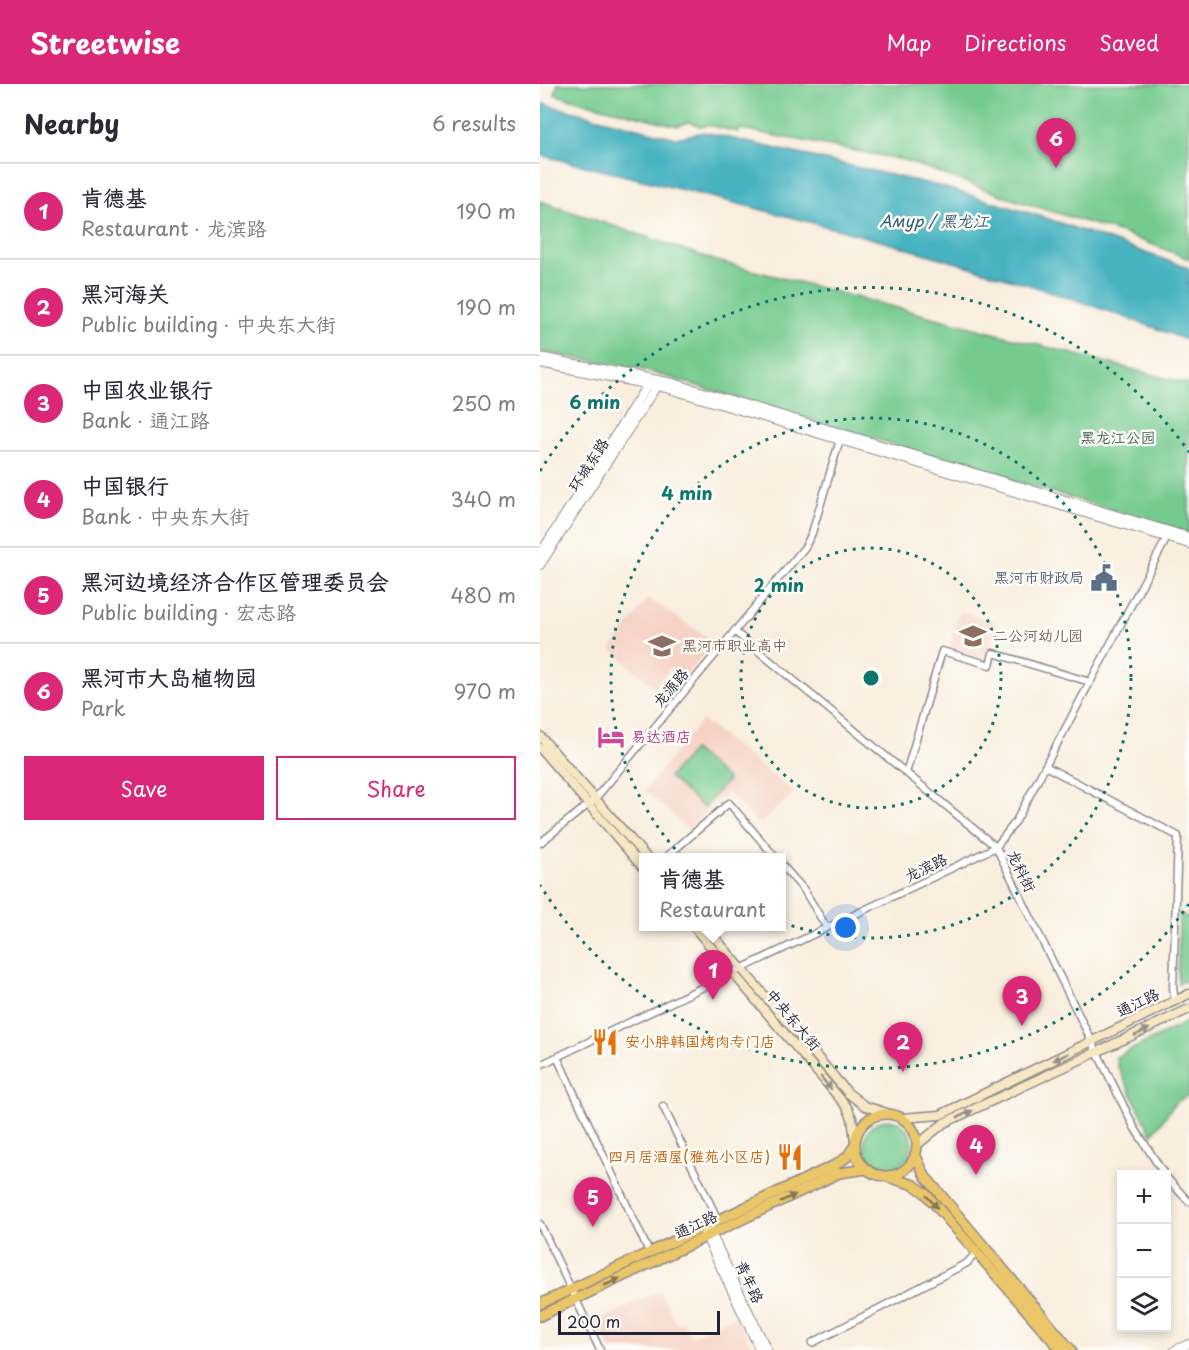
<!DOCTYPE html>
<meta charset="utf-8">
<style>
:root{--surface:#fff;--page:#f2f2f3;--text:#2b2b33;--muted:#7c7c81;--line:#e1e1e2;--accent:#db2777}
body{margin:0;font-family:"Playpen Sans","LXGW WenKai TC",sans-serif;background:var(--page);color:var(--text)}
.controls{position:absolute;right:18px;bottom:18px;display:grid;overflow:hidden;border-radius:0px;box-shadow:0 3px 9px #0003}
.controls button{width:54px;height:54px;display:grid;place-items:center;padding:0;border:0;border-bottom:2px solid var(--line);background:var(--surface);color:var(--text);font:30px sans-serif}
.scale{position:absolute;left:18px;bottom:15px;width:162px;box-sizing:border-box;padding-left:6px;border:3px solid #22223b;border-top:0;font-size:16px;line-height:21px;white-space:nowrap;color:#22223b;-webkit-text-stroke:4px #fdfcf7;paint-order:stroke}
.you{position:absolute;left:306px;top:844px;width:21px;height:21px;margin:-15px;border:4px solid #fff;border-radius:50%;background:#1a73e8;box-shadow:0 0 0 9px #1a73e833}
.badge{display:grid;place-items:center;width:39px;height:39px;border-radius:50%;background:var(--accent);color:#fff;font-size:20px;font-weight:700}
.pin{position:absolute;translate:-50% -50px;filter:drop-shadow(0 2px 3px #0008)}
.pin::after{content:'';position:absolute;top:32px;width:21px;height:18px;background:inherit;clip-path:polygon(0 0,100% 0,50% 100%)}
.popup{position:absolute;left:99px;top:769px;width:147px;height:78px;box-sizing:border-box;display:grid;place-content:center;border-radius:0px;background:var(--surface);filter:drop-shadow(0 2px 4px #0005);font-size:20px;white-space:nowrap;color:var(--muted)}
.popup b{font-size:22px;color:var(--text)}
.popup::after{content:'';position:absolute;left:50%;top:100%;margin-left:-12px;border:12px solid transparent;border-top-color:var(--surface)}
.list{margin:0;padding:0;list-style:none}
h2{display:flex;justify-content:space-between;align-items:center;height:78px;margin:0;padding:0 24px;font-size:26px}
h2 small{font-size:20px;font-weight:400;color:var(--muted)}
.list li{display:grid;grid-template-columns:39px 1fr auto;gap:18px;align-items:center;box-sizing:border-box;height:96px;padding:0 24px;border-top:2px solid var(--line)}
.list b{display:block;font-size:22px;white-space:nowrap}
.list p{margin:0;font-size:20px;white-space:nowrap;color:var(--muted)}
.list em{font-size:20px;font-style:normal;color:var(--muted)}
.actions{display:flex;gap:12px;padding:18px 24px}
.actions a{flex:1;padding:14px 0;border:2px solid var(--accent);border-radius:0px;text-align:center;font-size:21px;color:var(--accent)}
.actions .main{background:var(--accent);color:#fff}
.icon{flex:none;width:33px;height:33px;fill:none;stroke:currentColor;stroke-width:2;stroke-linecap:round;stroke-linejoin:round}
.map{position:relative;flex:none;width:649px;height:1266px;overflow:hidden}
header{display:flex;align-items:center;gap:36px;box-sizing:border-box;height:84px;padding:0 30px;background:var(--accent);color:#fff}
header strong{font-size:28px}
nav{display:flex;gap:33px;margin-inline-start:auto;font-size:21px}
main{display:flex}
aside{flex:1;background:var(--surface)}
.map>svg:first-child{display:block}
.built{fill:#f6d2c4}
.green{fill:#75ca8e;stroke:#4c7664;stroke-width:1.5}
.water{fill:#46b3c1;stroke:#346a7e;stroke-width:1.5}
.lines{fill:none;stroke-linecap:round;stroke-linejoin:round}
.minor-casing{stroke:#8e888c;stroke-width:9}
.tertiary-casing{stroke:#8e888c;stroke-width:10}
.secondary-casing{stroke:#8e888c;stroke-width:11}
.primary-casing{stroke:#8e888c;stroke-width:12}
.minor{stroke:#fff;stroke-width:6}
.tertiary{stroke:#fff;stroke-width:8}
.secondary{stroke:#f7e8c3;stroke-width:8}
.primary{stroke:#eac669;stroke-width:9}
.oneway{fill:#978f86}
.oneway2{fill:#867452}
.ring{fill:none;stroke:#0f766e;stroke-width:3;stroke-dasharray:3 6}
.labels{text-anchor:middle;stroke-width:5;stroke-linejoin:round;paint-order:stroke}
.park-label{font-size:15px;fill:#3f5d58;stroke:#fdfcf7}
.street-label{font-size:15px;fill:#22223b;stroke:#fdfcf7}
.service-label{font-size:15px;fill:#4e5e75;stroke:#fdfcf7;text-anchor:end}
.education-label{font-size:15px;fill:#785e54;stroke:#fdfcf7;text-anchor:start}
.hotel-label{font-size:15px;fill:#b23c85;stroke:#fdfcf7;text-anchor:start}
.food-label{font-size:15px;fill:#c56008;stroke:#fdfcf7;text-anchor:start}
.water-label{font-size:16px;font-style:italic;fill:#305c71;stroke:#fdfcf7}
.centre{fill:#0f766e;stroke:#fdfcf7;stroke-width:3}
.ring-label{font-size:18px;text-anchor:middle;font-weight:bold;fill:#0f766e;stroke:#fdfcf7;stroke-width:5;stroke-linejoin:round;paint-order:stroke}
</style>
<header>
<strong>Streetwise</strong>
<nav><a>Map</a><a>Directions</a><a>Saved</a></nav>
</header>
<main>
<aside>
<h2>Nearby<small>6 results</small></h2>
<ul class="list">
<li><span class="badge">1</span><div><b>肯德基</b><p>Restaurant · 龙滨路</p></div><em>190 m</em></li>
<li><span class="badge">2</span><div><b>黑河海关</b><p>Public building · 中央东大街</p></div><em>190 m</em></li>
<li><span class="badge">3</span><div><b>中国农业银行</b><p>Bank · 通江路</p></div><em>250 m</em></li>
<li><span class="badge">4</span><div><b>中国银行</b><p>Bank · 中央东大街</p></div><em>340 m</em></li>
<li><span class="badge">5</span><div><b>黑河边境经济合作区管理委员会</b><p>Public building · 宏志路</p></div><em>480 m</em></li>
<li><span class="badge">6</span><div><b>黑河市大岛植物园</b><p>Park</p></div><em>970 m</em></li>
</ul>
<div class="actions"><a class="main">Save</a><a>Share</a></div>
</aside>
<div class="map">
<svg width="649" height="1266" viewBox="0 0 649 1266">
<rect width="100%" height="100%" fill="#fdfcf7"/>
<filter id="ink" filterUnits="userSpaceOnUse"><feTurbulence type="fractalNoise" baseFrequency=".0167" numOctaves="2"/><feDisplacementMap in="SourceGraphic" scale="12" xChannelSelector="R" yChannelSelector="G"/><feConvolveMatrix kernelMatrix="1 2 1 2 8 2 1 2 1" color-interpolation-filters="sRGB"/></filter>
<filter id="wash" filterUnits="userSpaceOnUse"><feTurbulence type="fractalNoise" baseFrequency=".008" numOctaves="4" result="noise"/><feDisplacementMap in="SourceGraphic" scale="24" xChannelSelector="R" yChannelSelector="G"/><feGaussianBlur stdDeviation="1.35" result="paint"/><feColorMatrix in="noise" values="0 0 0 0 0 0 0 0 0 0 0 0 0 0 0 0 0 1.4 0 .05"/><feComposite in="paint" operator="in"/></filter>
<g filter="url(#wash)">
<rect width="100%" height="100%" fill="#f9eede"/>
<!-- built -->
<path class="built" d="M 108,514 L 174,558 L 145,592 L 131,583 L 114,603 L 71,565 Z
M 420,527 L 457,539 L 445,577 L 408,566 Z
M 162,636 L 254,709 L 220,740 L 187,709 L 148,746 L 105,706 Z
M 120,1207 L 136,1240 L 143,1237 L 150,1253 L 196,1231 L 213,1266 L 71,1266 L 57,1237 Z"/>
<!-- green -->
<path class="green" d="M 17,0 L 649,0 L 649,175 L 585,150 L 475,116 L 364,76 L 200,45 L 199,48 L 167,41 L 163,43 L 149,38 L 137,42 L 15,11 Z
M 0,117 L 177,177 L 649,300 L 649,449 L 97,284 L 0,268 Z
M 153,666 L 188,696 L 164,724 L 129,693 Z
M 639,829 L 649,834 L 649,895 L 638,900 Z
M 649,937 L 649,1011 L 635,1019 L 612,1051 L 577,981 L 576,973 Z
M324 1060a24 24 0 1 1 48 0a24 24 0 1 1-48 0Z"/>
<!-- water -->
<path class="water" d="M 0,19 L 136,54 L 164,48 L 403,103 L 506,134 L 649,184 L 649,257 C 440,176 218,124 0,71 Z"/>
</g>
<g filter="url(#ink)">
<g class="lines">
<defs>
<path id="minor" d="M 194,547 L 456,763 L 594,1043 L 624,1090
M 505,682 L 638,752 L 633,904 L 635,918
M 366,689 L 402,567 L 450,581 L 453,569 L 550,598
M 0,759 L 54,716 L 265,463 L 272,449 L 301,352
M 125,774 L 189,719 L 236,774
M 242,781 L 264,806 L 287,844
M 17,973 L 109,1168
M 0,981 L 456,763 L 476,737 L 629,450
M 123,1022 L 178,1136
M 626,1093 L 649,1118
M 0,1140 L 60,1266
M 272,1259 L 427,1179 L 436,1169"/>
<path id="tertiary" d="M 0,273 L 133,299 L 649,453
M 0,279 L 126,304 L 649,460
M 0,470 L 111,295
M 0,481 L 118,300
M 169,1145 L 227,1266
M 164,1148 L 220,1266
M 635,1266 L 649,1260"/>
<path id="secondary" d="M 0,652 L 107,774
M 0,664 L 104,785
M 153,842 L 307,1023 L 312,1034 L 315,1057
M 165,842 L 308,1009 L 325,1022 L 353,1031
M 362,1034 L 400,1031 L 649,910
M 377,1061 L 404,1039 L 649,925"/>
<path id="primary" d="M315 1061a31 31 0 1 1 62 0a31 31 0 1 1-62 0Z
M 375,1070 L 385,1092 L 531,1266
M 341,1091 L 374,1101 L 385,1109 L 521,1266
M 0,1220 L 295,1081 L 307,1073 L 315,1061
M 0,1232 L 299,1089 L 327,1085"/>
</defs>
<!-- minor casing -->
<use href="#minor" class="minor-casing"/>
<!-- tertiary casing -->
<use href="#tertiary" class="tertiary-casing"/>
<!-- secondary casing -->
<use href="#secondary" class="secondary-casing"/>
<!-- primary casing -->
<use href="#primary" class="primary-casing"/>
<!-- minor -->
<use href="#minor" class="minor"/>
<!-- tertiary -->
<use href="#tertiary" class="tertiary"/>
<!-- secondary -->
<use href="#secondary" class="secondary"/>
<!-- primary -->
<use href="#primary" class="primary"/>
</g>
<!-- one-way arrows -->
<defs><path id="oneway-solid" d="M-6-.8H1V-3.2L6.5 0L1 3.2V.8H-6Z" transform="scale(1.5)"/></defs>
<g class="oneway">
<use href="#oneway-solid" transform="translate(602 948) rotate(-26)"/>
<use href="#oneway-solid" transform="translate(521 973) rotate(155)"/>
<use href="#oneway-solid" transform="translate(286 999) rotate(50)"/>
<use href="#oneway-solid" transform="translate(425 1030) rotate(-24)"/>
</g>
<g class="oneway2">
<use href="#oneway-solid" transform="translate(248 1114) rotate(-25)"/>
<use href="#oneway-solid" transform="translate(392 1118) rotate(49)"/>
<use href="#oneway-solid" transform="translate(72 1198) rotate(-26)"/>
</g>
</g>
<!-- distance rings -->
<g class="ring">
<circle cx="331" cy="594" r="130"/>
<circle cx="331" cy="594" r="260"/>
<path d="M649 820A390 390 0 0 1 0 801M0 387A390 390 0 0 1 649 368"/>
</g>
<!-- icons -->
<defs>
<symbol id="civic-bare" viewBox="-9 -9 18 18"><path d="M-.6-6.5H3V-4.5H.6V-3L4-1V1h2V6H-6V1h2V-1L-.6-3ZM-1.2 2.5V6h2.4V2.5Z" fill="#5c6f8a" stroke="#fdfcf7" stroke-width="2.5" paint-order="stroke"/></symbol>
<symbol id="school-bare" viewBox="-9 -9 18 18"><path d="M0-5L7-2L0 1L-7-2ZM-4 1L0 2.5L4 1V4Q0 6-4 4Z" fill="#8d6e63" stroke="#fdfcf7" stroke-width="2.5" paint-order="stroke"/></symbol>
<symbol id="hotel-bare" viewBox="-9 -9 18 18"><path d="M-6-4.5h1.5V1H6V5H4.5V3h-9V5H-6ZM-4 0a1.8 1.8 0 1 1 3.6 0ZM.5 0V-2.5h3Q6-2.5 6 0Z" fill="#d1479c" stroke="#fdfcf7" stroke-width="2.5" paint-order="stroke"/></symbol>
<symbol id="restaurant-bare" viewBox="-9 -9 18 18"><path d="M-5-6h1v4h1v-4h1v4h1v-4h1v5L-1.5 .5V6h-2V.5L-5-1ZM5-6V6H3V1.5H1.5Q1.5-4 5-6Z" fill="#e8710a" stroke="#fdfcf7" stroke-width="2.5" paint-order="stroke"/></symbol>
</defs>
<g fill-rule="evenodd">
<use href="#civic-bare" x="545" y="475" width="38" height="38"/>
<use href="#school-bare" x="414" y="533" width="38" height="38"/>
<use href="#school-bare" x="103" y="543" width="38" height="38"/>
<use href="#hotel-bare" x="52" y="634" width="38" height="38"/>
<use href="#restaurant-bare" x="46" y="939" width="38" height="38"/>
<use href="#restaurant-bare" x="231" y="1054" width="38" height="38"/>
</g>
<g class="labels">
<!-- park labels -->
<g class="park-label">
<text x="578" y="359">黑龙江公园</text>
</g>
<!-- street labels -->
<g class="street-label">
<text transform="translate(49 381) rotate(-57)" y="5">环城东路</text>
<text transform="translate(131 604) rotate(-50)" y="5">龙源路</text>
<text transform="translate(386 784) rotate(-26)" y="5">龙滨路</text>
<text transform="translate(481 787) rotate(64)" y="5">龙科街</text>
<text transform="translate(598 919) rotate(-26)" y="5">通江路</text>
<text transform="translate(253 936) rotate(50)" y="5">中央东大街</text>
<text transform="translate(156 1141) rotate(-25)" y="5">通江路</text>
<text transform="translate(209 1198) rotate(65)" y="5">青年路</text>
</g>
<!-- service labels -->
<g class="service-label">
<text x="544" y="499">黑河市财政局</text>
</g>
<!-- education labels -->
<g class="education-label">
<text x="453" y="557">二公河幼儿园</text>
<text x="142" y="567">黑河市职业高中</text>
</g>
<!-- hotel labels -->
<g class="hotel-label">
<text x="91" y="658">易达酒店</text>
</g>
<!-- food labels -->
<g class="food-label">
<text x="85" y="963">安小胖韩国烤肉专门店</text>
<text x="230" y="1078" text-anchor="end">四月居酒屋(雅苑小区店)</text>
</g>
<!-- water labels -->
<g class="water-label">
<text x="394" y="143">Амур / 黑龙江</text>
</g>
</g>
<circle cx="331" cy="594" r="9" class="centre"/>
<g class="ring-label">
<text x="55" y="325">6 min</text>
<text x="147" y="416">4 min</text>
<text x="239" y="508">2 min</text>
</g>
</svg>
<div class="controls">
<button>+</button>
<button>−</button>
<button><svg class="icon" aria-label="layers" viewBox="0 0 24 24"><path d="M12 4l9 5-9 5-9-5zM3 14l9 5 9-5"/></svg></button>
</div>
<div class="scale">200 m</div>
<div class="you"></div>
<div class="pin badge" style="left:173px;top:916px">1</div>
<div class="popup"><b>肯德基</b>Restaurant</div>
<div class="pin badge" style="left:363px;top:988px">2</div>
<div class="pin badge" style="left:482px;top:942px">3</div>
<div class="pin badge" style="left:436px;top:1091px">4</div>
<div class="pin badge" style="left:53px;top:1143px">5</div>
<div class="pin badge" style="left:516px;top:84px">6</div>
</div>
</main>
